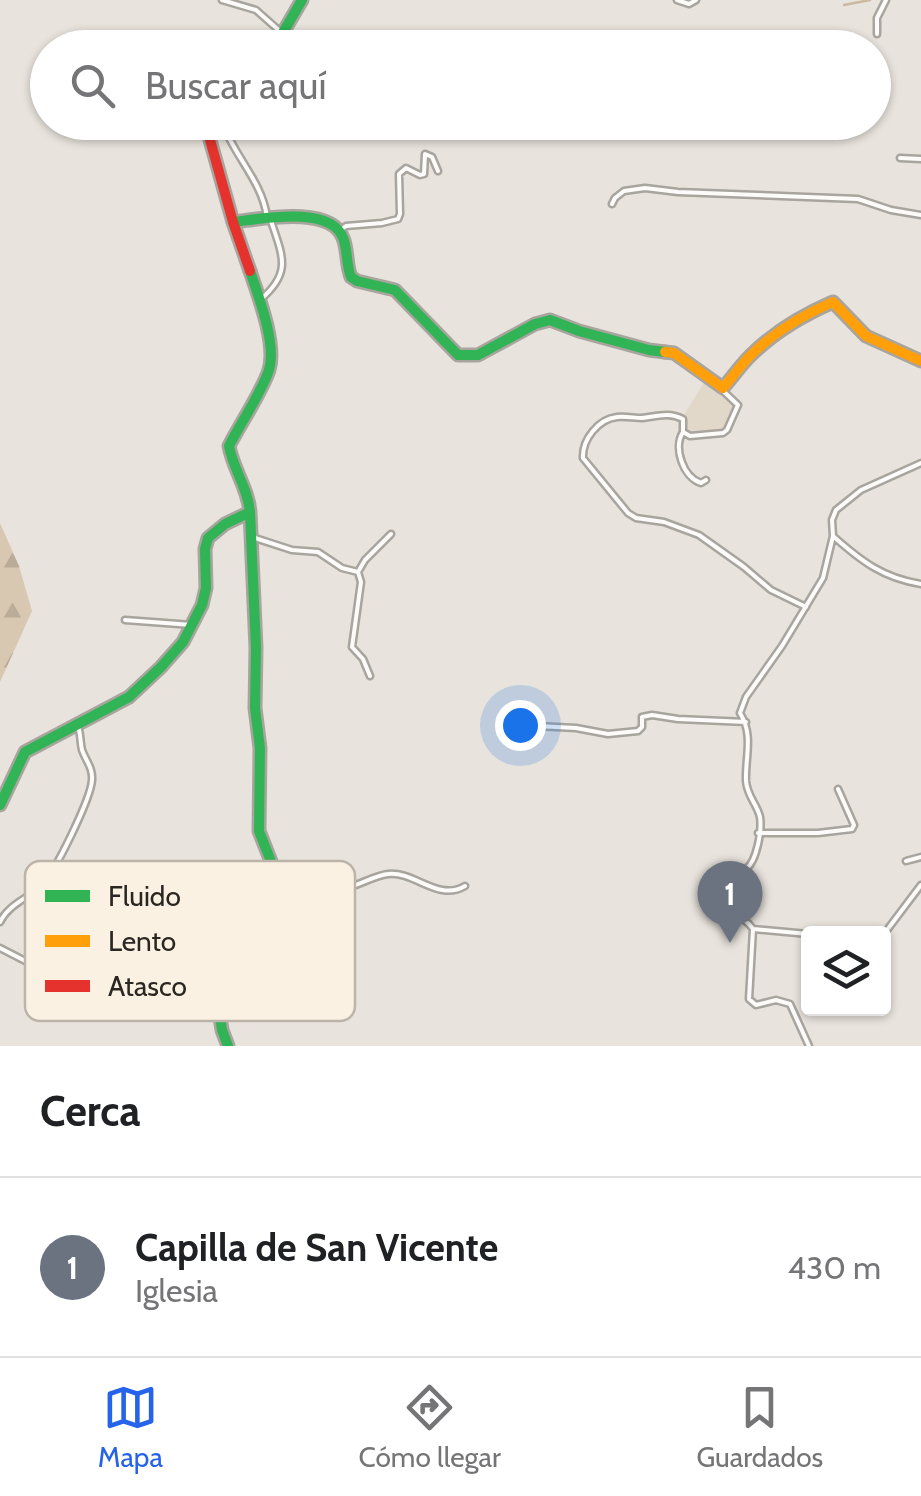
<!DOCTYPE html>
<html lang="es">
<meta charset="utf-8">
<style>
:root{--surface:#fff;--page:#f2f2f2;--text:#202124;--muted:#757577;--line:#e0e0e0;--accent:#2563eb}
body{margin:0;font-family:Cabin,sans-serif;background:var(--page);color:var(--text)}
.controls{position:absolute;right:30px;bottom:30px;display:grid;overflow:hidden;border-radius:10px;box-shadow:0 2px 8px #0004}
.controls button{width:90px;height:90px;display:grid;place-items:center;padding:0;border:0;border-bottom:2px solid var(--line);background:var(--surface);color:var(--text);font:50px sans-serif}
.you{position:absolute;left:520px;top:725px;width:35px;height:35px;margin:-25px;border:8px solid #fff;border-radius:50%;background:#1a73e8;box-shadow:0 0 0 15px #1a73e833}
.badge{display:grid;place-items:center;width:65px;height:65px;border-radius:50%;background:var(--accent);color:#fff;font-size:32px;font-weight:700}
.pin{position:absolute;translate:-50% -82px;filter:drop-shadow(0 2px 5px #0008)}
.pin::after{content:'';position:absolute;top:52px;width:35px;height:30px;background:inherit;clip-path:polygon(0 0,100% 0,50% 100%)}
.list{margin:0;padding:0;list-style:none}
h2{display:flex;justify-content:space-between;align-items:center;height:130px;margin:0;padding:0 40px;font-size:42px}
h2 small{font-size:32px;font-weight:400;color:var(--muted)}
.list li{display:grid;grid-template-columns:65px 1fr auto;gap:30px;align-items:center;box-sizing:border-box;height:180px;padding:0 40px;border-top:2px solid var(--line)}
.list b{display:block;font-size:38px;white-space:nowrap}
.list p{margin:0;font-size:32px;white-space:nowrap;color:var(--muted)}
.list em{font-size:32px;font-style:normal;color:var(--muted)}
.icon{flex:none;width:55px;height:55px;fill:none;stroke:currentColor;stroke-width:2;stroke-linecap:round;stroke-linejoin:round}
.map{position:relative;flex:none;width:921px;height:1046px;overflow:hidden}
.search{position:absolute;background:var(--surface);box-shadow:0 2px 8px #0004;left:30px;right:30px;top:30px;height:110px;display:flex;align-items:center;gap:25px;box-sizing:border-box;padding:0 35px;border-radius:55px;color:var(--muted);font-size:38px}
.sheet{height:310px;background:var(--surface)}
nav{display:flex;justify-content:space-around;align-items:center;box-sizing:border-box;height:140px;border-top:2px solid var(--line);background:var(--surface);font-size:28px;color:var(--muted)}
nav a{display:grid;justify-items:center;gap:5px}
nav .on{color:var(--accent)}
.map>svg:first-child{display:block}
.built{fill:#e2d8ca}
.forest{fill:url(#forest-firs)}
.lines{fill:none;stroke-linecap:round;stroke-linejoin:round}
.stream{stroke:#ccb99e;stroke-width:2.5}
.street-casing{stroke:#a8a49e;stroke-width:9}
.fast-casing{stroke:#a8a49e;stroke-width:15}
.slow-casing{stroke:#a8a49e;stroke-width:15}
.jam-casing{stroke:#a8a49e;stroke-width:15}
.street{stroke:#fcfbfa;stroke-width:4}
.fast{stroke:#30b455;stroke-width:10}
.slow{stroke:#ff9f0a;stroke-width:10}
.jam{stroke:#e5322d;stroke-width:10}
.key{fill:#fbf1e3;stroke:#bcb4a9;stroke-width:2.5}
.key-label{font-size:28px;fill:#2a2621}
</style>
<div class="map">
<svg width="921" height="1046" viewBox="0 0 921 1046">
<defs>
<pattern id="forest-firs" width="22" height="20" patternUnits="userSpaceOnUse" patternTransform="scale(2.5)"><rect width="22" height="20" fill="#d9c8b1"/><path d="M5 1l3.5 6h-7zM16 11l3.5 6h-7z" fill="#baac98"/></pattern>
</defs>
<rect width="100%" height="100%" fill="#e8e3dc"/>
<!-- built -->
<path class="built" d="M 705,381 L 714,390 L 737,405 L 725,430 L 718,433 L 686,433 L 685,413 Z"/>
<!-- forest -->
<path class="forest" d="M 0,523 L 19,566 L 32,611 L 0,682 Z"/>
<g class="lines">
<!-- stream -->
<path class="stream" d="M 844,5 L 870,0"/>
<defs>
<path id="street" d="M 222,0 L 256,10 L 283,34
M 677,0 L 689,4 L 696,0
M 877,34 L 877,18 L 886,0
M 222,122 C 234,156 262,181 267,217
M 900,158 L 921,159
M 612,204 L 615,198 L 624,191 L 645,188 L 678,192 L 858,199 L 891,210 L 921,215
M 341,233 L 342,229 L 346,226 L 382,223 L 398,219 L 400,214 L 399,174 L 406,168 L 420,175 L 424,174 L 425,154 L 432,157 L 438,171
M 260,300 C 292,273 283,257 271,221
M 720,388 L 738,405 L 727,430 L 723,433 L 690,436 L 683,432 L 683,419 C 669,412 658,416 642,418 C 634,418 626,416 617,417 C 598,419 582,440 583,458 L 628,513 L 636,518 L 664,522 L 699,535 L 744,567 L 771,590 L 806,607
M 683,432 C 673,448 683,477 701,483 L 706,480
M 833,536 C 861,561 883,578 921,584
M 252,537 L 292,550 L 318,552 L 342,568 L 358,572 L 361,582 L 352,647 L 363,659 L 370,676
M 358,572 L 365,560 L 391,534
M 125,620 L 192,625
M 517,725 L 576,728 L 608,734 L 638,731 L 642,727 L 642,717 L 652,715 L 678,719 L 746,722
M 758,833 L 818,833 L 852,829 L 854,825 L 838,789
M 906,861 L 921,857
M 287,902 C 299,900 307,895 317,890 C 325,887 333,890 341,889 C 357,887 372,876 388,874 C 415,871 438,902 465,886
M 0,922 C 9,904 27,899 41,886 C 55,873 91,798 92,780 C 93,768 86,761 82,750 C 80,742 81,734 78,727
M 753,929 L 808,934
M 884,934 L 921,885
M 0,948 L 37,967 L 66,945
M 809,1046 L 790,1004 L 776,1000 L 756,1005 L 749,999 L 753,929 C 741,911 722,915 713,892 L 723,874 C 731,873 740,873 746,869 C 757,861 762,830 760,817 C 757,804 747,796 746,781 C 745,756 754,736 740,713 L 746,697 L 782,646 L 823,578 L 833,536 L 832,520 L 836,510 L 861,490 L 921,463"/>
<path id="fast" d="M 274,48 L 302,0
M 233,222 C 260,219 331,205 343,238 C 348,250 346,265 351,277 L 357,281 L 395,290 L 458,355 L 478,355 L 535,324 L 550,320 L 579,331 L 649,350 L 665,352
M 0,805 L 25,752 L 129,697 L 161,667 L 183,642 L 202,605 L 206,588 L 205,549 L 208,538 L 225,524 L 250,512 C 248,488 233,469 229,446 C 240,424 262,392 269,370 C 277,344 258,295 250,271
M 228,1046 L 222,1030 L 218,1004 L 232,982 L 265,956 L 287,902 L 259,831 L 260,748 L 255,708 L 256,648 L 250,512"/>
<path id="slow" d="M 665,352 L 674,353 L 723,388 C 732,378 740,366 750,356 C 773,333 803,315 833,302 L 866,336 L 921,361"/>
<path id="jam" d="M 205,122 L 233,222 L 250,271"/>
</defs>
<!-- street casing -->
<use href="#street" class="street-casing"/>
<!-- fast casing -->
<use href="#fast" class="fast-casing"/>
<!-- slow casing -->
<use href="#slow" class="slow-casing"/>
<!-- jam casing -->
<use href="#jam" class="jam-casing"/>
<!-- street -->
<use href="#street" class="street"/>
<!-- fast -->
<use href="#fast" class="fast"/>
<!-- slow -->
<use href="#slow" class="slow"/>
<!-- jam -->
<use href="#jam" class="jam"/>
</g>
<!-- legend -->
<rect x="25" y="861" width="330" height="160" rx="15" class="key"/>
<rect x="45" y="890" width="45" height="12" fill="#30b455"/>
<rect x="45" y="935" width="45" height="12" fill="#ff9f0a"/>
<rect x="45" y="980" width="45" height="12" fill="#e5322d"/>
<g class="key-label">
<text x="108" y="906">Fluido</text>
<text x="108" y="951">Lento</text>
<text x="108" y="996">Atasco</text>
</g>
</svg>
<div class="controls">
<button><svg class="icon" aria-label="layers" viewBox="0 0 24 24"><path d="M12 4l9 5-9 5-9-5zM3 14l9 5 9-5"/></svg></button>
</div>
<div class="you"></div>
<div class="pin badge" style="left:730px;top:943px;background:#6b7280">1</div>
<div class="search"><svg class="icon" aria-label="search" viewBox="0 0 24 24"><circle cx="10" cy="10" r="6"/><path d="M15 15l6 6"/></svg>Buscar aquí</div>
</div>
<section class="sheet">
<h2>Cerca<small></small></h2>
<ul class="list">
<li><span class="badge" style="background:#6b7280">1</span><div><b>Capilla de San Vicente</b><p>Iglesia</p></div><em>430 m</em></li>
</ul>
</section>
<nav>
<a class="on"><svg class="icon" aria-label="map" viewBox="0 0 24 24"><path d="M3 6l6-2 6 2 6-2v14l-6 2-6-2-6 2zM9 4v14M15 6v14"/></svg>Mapa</a>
<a><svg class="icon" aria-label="directions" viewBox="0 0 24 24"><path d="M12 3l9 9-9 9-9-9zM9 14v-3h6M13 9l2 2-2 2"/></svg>Cómo llegar</a>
<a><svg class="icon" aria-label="saved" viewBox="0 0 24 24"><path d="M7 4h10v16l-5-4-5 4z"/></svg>Guardados</a>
</nav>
